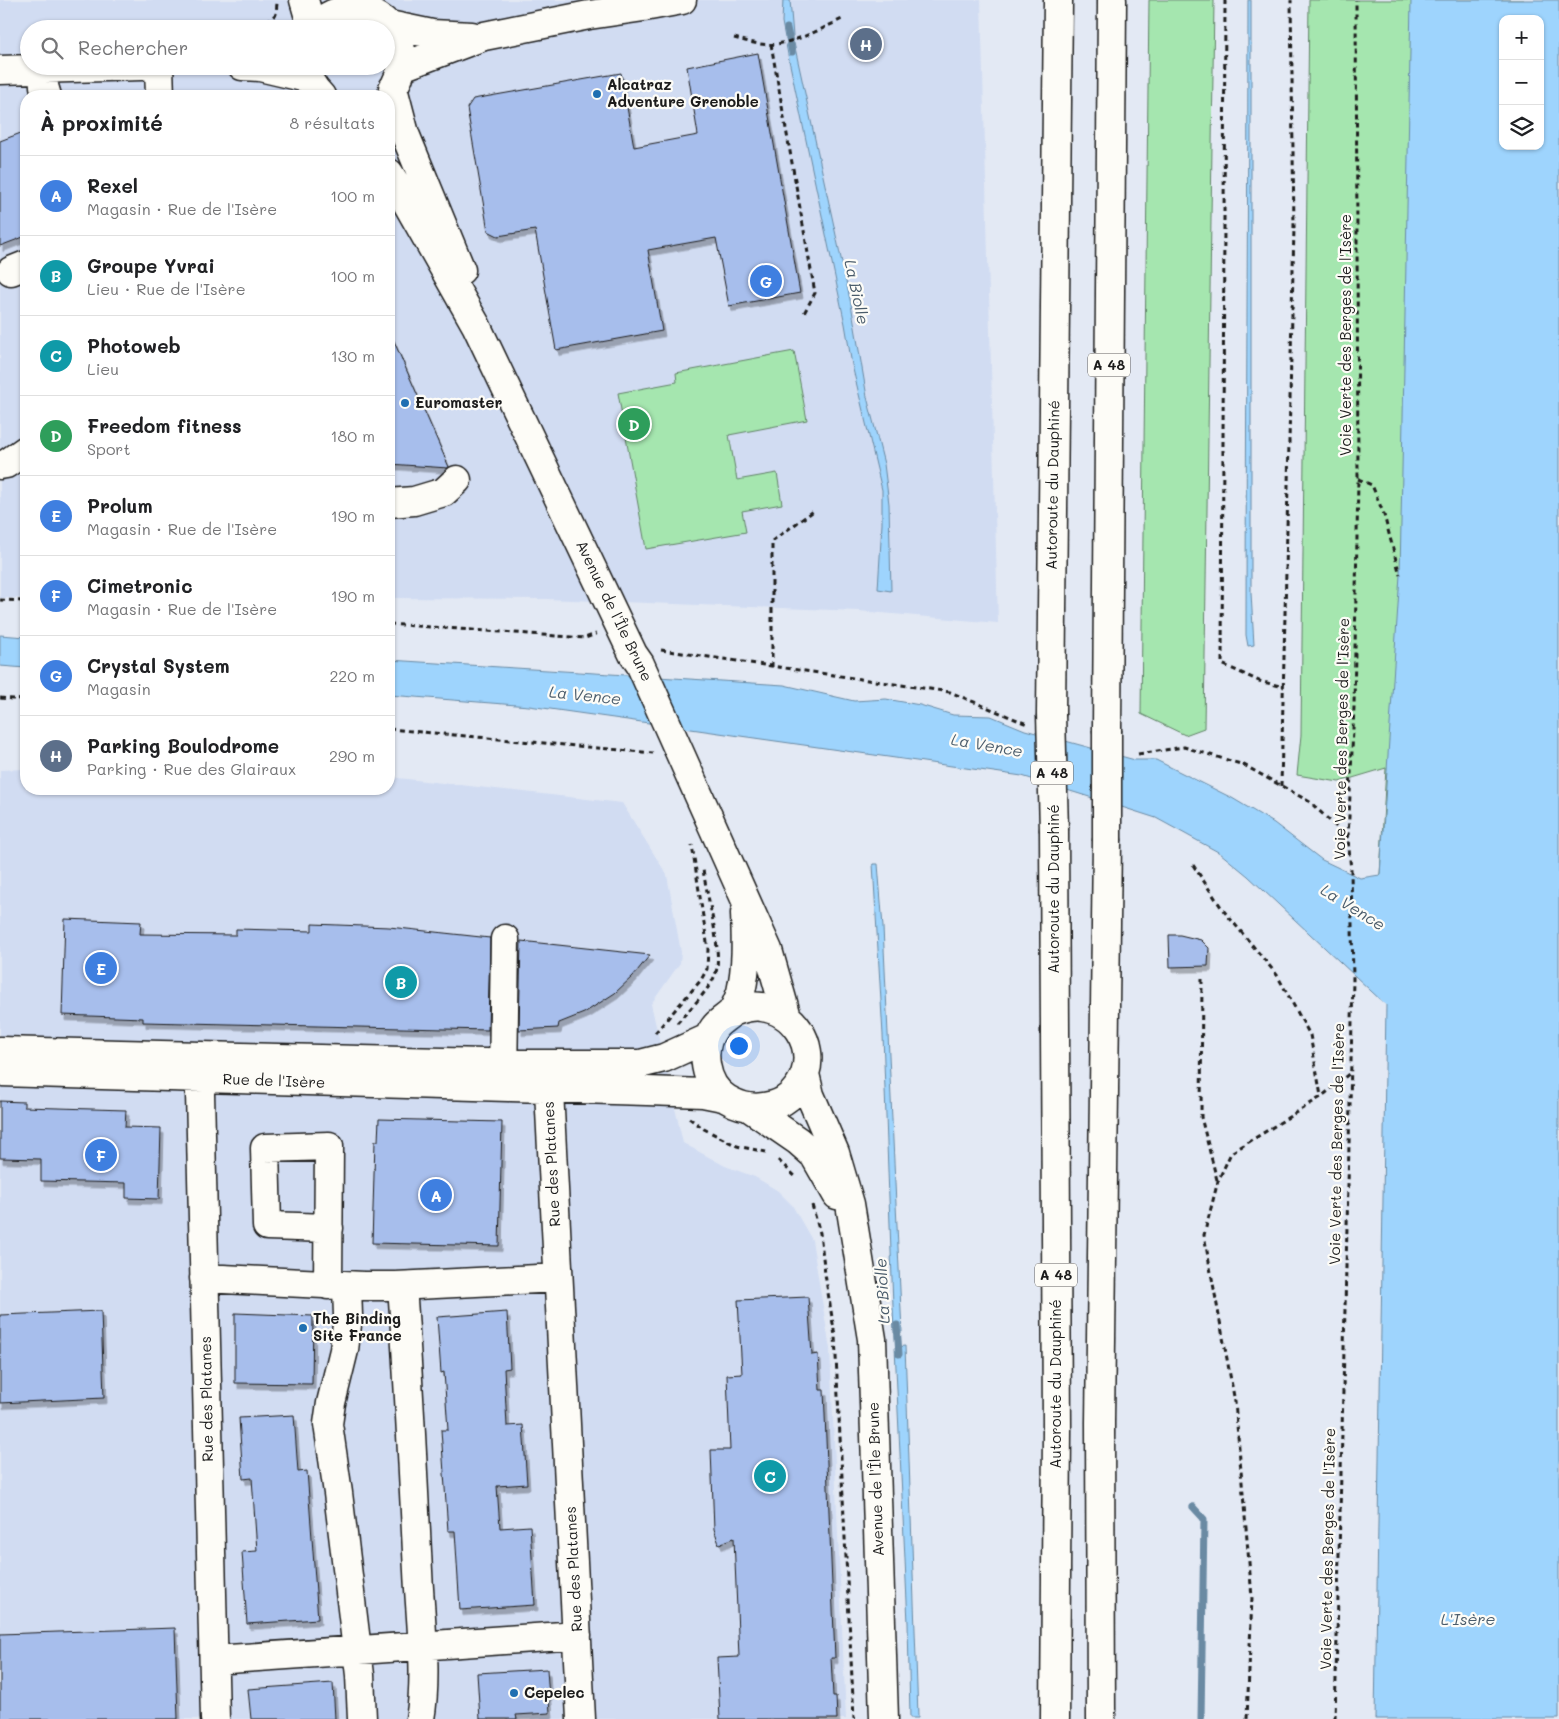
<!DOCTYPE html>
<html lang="fr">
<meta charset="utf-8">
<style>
:root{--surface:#fff;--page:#f2f2f2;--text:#202124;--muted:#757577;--line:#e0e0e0;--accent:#db2777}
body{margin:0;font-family:Mali,sans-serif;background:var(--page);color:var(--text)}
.controls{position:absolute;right:15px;top:15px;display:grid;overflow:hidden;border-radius:10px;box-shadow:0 1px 4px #0004}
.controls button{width:45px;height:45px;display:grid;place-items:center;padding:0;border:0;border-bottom:1px solid var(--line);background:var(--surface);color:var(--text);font:25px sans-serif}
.you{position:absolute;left:738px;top:1045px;width:18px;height:18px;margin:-12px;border:4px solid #fff;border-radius:50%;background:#1a73e8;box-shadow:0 0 0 8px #1a73e833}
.badge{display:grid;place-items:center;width:32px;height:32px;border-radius:50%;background:var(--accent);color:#fff;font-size:16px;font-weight:700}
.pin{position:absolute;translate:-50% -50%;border:2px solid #fff;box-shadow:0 1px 5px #0006}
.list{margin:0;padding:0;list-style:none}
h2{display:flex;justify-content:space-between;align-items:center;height:65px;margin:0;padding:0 20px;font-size:21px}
h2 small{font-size:16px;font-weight:400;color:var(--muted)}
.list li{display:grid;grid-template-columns:32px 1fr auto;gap:15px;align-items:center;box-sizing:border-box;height:80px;padding:0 20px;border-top:1px solid var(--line)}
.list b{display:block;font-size:19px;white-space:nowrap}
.list p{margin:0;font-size:16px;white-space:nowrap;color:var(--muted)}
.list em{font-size:16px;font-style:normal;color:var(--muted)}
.icon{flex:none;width:28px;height:28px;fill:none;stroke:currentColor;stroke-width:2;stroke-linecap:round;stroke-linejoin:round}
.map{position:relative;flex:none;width:1559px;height:1719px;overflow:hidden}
.search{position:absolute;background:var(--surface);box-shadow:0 1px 4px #0004;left:20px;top:20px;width:375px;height:55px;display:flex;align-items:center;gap:12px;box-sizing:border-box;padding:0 18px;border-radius:28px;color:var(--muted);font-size:19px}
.panel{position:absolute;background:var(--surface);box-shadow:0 1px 4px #0004;left:20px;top:90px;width:375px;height:705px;border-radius:20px}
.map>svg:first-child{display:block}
.built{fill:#d1dcf2;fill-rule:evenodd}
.green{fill:#a5e6af;stroke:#608166}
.water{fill:#9ed4fd;stroke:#6a8aa3;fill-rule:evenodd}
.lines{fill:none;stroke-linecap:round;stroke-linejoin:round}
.stream{stroke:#6a8aa3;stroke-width:7}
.building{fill:#a7beec;stroke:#1c1c1c;filter:url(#shadow)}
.minor-casing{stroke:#1c1c1c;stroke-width:31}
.highway-casing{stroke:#1c1c1c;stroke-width:31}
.path{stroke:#1c1c1c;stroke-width:3;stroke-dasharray:5 4;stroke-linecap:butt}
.minor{stroke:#fdfcf7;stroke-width:28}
.highway{stroke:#fdfcf7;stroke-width:28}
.highway-bridge-casing{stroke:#1c1c1c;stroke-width:31;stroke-linecap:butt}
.highway-bridge{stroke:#fdfcf7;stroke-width:28}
.poi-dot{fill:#1f6fb2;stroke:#fdfcf7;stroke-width:2}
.labels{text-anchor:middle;stroke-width:4.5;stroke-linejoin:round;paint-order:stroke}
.shield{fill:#fdfcf7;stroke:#605f5e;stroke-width:1}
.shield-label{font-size:14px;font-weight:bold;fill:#1c1c1c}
.poi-label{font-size:15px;font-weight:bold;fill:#1c1c1c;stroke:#fdfcf7;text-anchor:start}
.street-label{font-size:15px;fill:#1c1c1c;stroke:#fdfcf7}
.water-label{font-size:16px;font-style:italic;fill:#4a5c6b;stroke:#fdfcf7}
</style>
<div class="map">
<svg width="1559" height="1719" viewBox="0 0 1559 1719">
<defs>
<filter id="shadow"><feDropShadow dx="3" dy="5.5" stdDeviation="0" flood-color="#0004"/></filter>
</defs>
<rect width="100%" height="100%" fill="#e3e9f4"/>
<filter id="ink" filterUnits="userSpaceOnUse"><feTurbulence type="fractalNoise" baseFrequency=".02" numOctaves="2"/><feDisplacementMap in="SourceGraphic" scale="10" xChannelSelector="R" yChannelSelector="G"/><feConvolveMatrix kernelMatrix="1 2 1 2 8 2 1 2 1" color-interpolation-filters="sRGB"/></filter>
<g filter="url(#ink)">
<!-- built -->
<path class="built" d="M 0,0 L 981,0 L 998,623 L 858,611 L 545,599 L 389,598 L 389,96 L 26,96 L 26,598 L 0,598 ZM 29,29 L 386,29 L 386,66 L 29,66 Z
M 26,769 L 26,789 L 389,789 L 389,777 L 622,803 L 667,875 L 681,952 L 680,963 L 651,1004 L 683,1143 L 725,1166 L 755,1177 L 778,1191 L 792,1205 L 812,1240 L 830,1349 L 846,1719 L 0,1719 L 0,770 Z"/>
<!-- green -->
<path class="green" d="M 1149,0 L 1214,0 L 1204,728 L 1185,735 L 1141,714 Z
M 1309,0 L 1524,0 L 1503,19 L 1503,146 L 1380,875 L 1386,768 L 1339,782 L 1297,775 L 1301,735 Z
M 794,351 L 807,420 L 729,435 L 737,480 L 777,473 L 782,504 L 742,511 L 746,532 L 646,549 L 618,393 L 677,382 L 676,373 Z"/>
<!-- water -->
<path class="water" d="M 783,0 L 790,0 L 793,36 L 785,38 L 782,22 Z
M 1248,0 L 1251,0 L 1251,593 L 1254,645 L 1248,646 L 1246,635 C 1246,424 1248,212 1248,0 Z
M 1411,0 L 1559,0 L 1559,1719 L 1375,1719 L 1386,1005 L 1248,876 L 1220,853 L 1156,818 L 1128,809 L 1022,776 L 529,706 L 389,695 L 389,660 L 784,685 L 854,701 L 886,699 L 920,705 L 953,715 L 991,716 L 1025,730 L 1135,760 L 1156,760 L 1232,798 L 1274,823 L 1322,860 L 1360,878 L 1380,875 L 1400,575 ZM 1503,19 L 1540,19 L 1540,146 L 1503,146 Z
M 794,43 L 851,304 L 867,397 L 884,464 L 889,504 L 891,591 L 878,589 L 882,524 L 882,490 L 852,365 L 845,324 L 789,60 L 786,44 Z
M 0,635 L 26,637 L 26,668 L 0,666 Z
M 873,864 L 878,864 L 883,927 L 902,1332 L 894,1333 L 883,1035 Z
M 905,1346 L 918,1716 L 918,1718 L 910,1718 L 908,1623 L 895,1347 Z"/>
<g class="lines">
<!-- stream -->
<path class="stream" d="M 787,28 L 792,52
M 897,1325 L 899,1354
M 1193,1507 L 1204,1519 L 1201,1719"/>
</g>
<!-- building -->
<path class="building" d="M 758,53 L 800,293 L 729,306 L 716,238 L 648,250 L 662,331 L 556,350 L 535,230 L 498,236 L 488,231 L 467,108 L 473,99 L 621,73 L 634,147 L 698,135 L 687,67 Z
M 26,131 L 26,236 L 0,246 L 0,141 Z
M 389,330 L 449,467 L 448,468 L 389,464 Z
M 65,919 L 141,922 L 140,934 L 236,935 L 236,929 L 312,931 L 312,924 L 389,927 L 490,938 L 488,1030 L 143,1022 L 143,1018 L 62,1015 Z
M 1169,935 L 1180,935 L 1201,940 L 1209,948 L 1208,966 L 1170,967 Z
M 521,941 L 650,955 L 633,976 L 615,993 L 584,1013 L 559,1023 L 558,1028 L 519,1030 Z
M 0,1101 L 24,1102 L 24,1107 L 126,1110 L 125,1127 L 161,1128 L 159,1199 L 126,1198 L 126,1183 L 41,1181 L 41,1159 L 0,1158 Z
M 379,1119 L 502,1122 L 499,1246 L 372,1243 L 375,1141 L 378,1141 Z
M 808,1297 L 812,1355 L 818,1354 L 820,1390 L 824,1390 L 835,1658 L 831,1658 L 833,1696 L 836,1696 L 837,1719 L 720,1719 L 717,1658 L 739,1657 L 734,1538 L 719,1544 L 714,1529 L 711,1450 L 730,1450 L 727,1375 L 742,1374 L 738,1300 Z
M 101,1311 L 104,1398 L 0,1403 L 0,1315 Z
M 507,1312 L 510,1368 L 504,1369 L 507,1426 L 523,1425 L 527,1484 L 497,1486 L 500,1528 L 530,1526 L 535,1605 L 460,1610 L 455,1531 L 448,1531 L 441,1430 L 448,1430 L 444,1372 L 441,1373 L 437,1317 Z
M 235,1313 L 313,1316 L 312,1384 L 235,1383 Z
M 294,1415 L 298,1472 L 307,1471 L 318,1619 L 247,1624 L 242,1552 L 257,1551 L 252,1478 L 243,1479 L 239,1418 Z
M 175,1628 L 178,1719 L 0,1719 L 0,1634 Z
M 547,1669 L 550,1713 L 516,1715 L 517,1719 L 480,1719 L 477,1673 Z
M 333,1683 L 335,1719 L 251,1719 L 248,1689 Z"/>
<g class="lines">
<defs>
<path id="minor" d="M 304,0 L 312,28
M 389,25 L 432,34 L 472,36
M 312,29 C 321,20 332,12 345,10 C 386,4 415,48 396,83
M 159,66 L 160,96
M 242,66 L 260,67 L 307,78
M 305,66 C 308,79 312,87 321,96
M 402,67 L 484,36 L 589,15 L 644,7 L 682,0
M 43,69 L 44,86 L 47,96
M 0,70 L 141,66
M 393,88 L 405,134 L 461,270
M 389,173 L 399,189 L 476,325 L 633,654 L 640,664 L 768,950 L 787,1017
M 11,271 L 26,265
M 0,465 L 6,464 L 26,450
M 389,503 L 414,501 L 444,492 L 457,480
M 732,1012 C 742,1009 751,1005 762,1007 C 793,1011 815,1043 805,1074 C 800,1088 788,1101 774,1105 C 756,1110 742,1108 727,1099 C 704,1085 699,1049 714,1028 C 719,1021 726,1018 731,1013 C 735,1008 739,998 741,992 C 747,965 746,940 745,913
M 0,1051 L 523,1064 L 640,1064 L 664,1058 L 708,1038
M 548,1071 L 581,1719
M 0,1072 L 647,1091 L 703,1093 L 723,1097
M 805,1074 L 810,1095 L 835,1153 L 850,1204 L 872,1339 L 884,1719
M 201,1079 L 200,1093 L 215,1719
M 503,1081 L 505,939
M 750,1108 L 798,1141 L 814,1155 L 837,1195
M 204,1278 L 364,1286 L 396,1286 L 558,1278
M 328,1285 L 329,1146 L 265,1148 L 267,1226 L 329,1228
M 347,1286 L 348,1316 L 344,1350 L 331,1403 L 328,1424 L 338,1493 L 360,1675 L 362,1719
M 402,1286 C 409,1381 413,1476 418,1571 C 420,1617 428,1675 420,1719
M 214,1660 L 577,1635"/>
<path id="highway" d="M 1051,714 L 1058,0
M 1107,730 L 1112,0
M 1054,831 L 1057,1429 L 1055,1719
M 1101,1719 L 1100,1423 L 1107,841"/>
</defs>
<!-- minor casing -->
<use href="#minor" class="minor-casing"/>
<!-- highway casing -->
<use href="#highway" class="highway-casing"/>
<!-- path -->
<path class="path" d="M 1225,0 L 1222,664 L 1259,681 L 1284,687
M 260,29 L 276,14 L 277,3
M 276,29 L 283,22
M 734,38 C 742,40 751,43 760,44 C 785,48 820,30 842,19
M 771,44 L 815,293 L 803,315
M 1358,479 L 1372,485 L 1384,515 L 1400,575
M 0,600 L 26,601
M 389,624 L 585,638 L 596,634
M 661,650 L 950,692 L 1027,724
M 772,667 L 772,541 L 815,510
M 0,698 L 26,700
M 389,729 L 653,753
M 1138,754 L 1184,747 L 1244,765 L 1310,802 L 1348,838
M 1281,786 L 1294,227 L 1291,0
M 1193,865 L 1223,910 L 1277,975 L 1310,1035 L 1321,1096
M 1202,979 L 1201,1117 L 1217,1180
M 677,1023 C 688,1011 710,989 715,975 C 724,954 706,894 703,869
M 655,1033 L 701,980 L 707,969 L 708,949 L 692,845
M 689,1118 L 704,1129 L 737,1146 L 766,1152
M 778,1160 L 797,1178
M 812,1205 L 820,1233 L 825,1274 L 835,1336 L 854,1719
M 1247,1719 L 1252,1597 L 1235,1402 L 1204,1235 L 1218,1181 L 1231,1153 L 1321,1097 L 1350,1073
M 1335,1719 L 1353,980 L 1351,870 L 1348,838 L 1354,707 L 1358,479 L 1356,0"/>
<!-- minor -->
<use href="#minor" class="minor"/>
<!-- highway -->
<use href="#highway" class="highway"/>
<defs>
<path id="highway-bridge" d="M 1051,714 L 1054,831
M 1107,730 L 1107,841"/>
</defs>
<!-- highway-bridge casing -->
<use href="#highway-bridge" class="highway-bridge-casing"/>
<!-- highway-bridge -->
<use href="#highway-bridge" class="highway-bridge"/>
</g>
</g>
<!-- markers -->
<g class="poi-dot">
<circle cx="597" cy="94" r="5"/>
<circle cx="405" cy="403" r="5"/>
<circle cx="303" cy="1328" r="5"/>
<circle cx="514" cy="1693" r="5"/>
</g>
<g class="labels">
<!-- shield labels -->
<g class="shield">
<rect x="1088" y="353.5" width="42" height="23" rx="4"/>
<rect x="1031" y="761.5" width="42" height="23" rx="4"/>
<rect x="1035" y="1263.5" width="42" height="23" rx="4"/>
</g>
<g class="shield-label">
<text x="1109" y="370">A 48</text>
<text x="1052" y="778">A 48</text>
<text x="1056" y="1280">A 48</text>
</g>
<!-- poi labels -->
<g class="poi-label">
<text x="607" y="90">Alcatraz<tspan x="607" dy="17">Adventure Grenoble</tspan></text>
<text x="415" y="408">Euromaster</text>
<text x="313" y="1324">The Binding<tspan x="313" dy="17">Site France</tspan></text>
<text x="524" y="1698">Cepelec</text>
</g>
<!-- street labels -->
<g class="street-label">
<text transform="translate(1346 335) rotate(-90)" y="5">Voie Verte des Berges de l'Isère</text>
<text transform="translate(1053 485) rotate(-89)" y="5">Autoroute du Dauphiné</text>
<text transform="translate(614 611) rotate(64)" y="5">Avenue de l'Île Brune</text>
<text transform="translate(1342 739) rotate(-89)" y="5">Voie Verte des Berges de l'Isère</text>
<text transform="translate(1054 889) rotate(-90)" y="5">Autoroute du Dauphiné</text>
<text transform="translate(274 1081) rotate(2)" y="5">Rue de l'Isère</text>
<text transform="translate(1337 1144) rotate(-89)" y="5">Voie Verte des Berges de l'Isère</text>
<text transform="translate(552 1164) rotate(-93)" y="5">Rue des Platanes</text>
<text transform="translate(1056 1384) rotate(-90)" y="5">Autoroute du Dauphiné</text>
<text transform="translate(207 1399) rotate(-91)" y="5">Rue des Platanes</text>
<text transform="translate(876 1479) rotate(-92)" y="5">Avenue de l'Île Brune</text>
<text transform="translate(1328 1549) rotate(-89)" y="5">Voie Verte des Berges de l'Isère</text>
<text transform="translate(574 1569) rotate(-93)" y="5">Rue des Platanes</text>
</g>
<!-- water labels -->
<g class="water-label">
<text transform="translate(857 292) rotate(78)" y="6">La Biolle</text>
<text transform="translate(585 695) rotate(6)" y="6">La Vence</text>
<text transform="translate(987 745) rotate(10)" y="6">La Vence</text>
<text transform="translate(1353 907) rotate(32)" y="6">La Vence</text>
<text transform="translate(882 1291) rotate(-93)" y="6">La Biolle</text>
<text x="1468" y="1625">L'Isère</text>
</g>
</g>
</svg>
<div class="controls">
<button>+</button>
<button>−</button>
<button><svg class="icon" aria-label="layers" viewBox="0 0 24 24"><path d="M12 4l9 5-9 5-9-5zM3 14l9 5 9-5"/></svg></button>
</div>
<div class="you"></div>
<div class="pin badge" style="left:436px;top:1195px;background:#3f7fe0">A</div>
<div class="pin badge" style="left:401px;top:982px;background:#0f9aa8">B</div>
<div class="pin badge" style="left:770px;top:1476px;background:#0f9aa8">C</div>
<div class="pin badge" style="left:634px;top:424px;background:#2e9e5b">D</div>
<div class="pin badge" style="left:101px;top:968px;background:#3f7fe0">E</div>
<div class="pin badge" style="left:101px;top:1155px;background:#3f7fe0">F</div>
<div class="pin badge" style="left:766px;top:281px;background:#3f7fe0">G</div>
<div class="pin badge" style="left:866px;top:44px;background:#5c6f8a">H</div>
<div class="search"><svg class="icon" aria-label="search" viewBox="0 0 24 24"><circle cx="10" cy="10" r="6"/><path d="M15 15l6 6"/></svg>Rechercher</div>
<section class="panel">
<h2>À proximité<small>8 résultats</small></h2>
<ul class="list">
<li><span class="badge" style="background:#3f7fe0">A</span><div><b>Rexel</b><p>Magasin · Rue de l'Isère</p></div><em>100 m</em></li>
<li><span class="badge" style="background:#0f9aa8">B</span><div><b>Groupe Yvrai</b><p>Lieu · Rue de l'Isère</p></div><em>100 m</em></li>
<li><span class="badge" style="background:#0f9aa8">C</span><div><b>Photoweb</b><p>Lieu</p></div><em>130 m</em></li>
<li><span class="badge" style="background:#2e9e5b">D</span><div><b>Freedom fitness</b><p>Sport</p></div><em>180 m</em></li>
<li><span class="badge" style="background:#3f7fe0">E</span><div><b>Prolum</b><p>Magasin · Rue de l'Isère</p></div><em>190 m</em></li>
<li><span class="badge" style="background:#3f7fe0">F</span><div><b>Cimetronic</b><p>Magasin · Rue de l'Isère</p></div><em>190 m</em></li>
<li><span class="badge" style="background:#3f7fe0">G</span><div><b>Crystal System</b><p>Magasin</p></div><em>220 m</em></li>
<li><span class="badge" style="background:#5c6f8a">H</span><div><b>Parking Boulodrome</b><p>Parking · Rue des Glairaux</p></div><em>290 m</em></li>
</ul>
</section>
</div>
